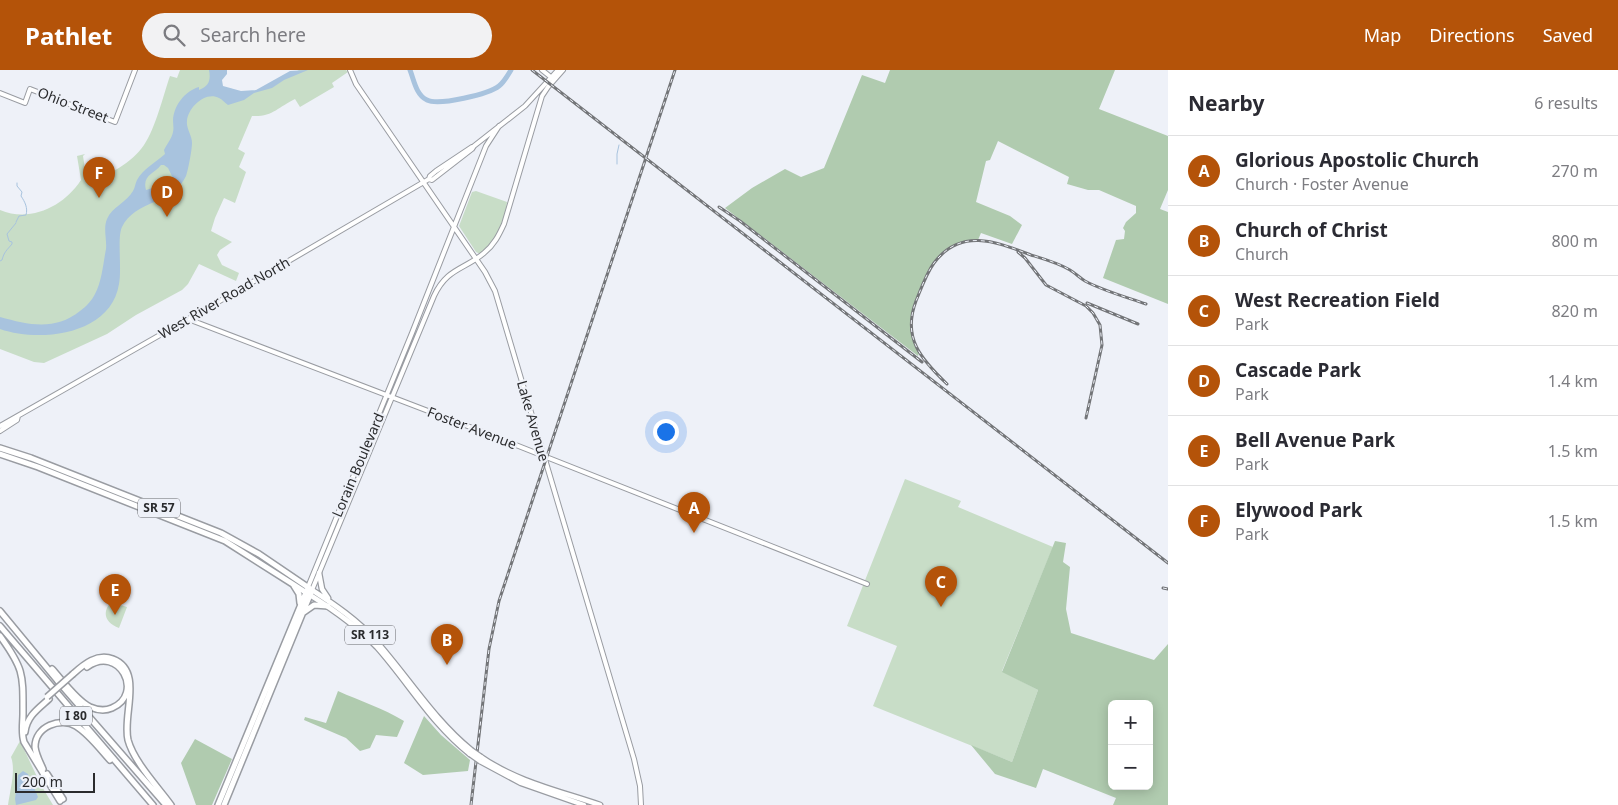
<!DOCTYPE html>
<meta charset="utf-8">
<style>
:root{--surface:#fff;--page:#f2f2f3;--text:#2b2b33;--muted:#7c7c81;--line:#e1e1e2;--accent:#b45309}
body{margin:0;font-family:"Noto Sans",sans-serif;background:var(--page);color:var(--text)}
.controls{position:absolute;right:15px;bottom:15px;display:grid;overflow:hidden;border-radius:8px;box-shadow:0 2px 12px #0003}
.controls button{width:45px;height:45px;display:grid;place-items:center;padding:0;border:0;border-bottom:1px solid var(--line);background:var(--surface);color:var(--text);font:25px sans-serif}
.scale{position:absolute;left:15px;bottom:12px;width:80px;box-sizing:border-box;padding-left:5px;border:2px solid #2a2b2d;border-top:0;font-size:14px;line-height:18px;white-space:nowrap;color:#2a2b2d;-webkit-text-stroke:4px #eef1f8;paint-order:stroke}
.you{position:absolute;left:665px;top:361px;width:18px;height:18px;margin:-12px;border:4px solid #fff;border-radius:50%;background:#1a73e8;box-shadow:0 0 0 8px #1a73e833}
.badge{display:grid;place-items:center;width:32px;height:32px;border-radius:50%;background:var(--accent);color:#fff;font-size:16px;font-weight:700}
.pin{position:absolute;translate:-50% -41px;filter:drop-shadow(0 1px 2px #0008)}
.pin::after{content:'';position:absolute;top:26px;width:18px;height:15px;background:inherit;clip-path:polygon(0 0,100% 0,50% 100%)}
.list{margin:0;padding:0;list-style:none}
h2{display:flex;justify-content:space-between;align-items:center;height:65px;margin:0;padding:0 20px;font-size:21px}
h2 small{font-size:16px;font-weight:400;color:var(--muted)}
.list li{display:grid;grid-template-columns:32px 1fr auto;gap:15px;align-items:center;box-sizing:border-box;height:70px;padding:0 20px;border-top:1px solid var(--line)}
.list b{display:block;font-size:19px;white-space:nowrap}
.list p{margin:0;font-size:16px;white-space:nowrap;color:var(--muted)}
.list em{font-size:16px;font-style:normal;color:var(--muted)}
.icon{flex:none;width:28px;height:28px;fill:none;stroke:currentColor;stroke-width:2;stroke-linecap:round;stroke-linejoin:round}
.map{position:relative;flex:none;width:1168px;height:735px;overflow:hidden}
header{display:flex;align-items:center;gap:30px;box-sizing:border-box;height:70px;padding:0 25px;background:var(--accent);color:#fff}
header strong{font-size:24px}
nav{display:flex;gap:28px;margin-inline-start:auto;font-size:18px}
.search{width:350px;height:45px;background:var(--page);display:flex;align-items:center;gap:12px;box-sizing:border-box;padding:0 18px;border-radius:28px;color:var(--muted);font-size:19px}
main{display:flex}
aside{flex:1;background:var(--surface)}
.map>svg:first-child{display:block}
.green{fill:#c8ddc7}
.forest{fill:#b0cbaf;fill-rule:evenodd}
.water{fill:#a8c3de;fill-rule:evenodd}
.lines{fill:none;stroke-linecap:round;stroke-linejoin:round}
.stream{stroke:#a8c3de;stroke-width:1}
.river{stroke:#a8c3de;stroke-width:5}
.secondary-casing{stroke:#999ca2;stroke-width:6}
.primary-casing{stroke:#999ca2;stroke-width:7}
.highway-casing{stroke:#999ca2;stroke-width:8}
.secondary{stroke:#fff;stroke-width:4}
.primary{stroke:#fff;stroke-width:4.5}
.highway{stroke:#fff;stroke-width:5}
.rail-casing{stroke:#737578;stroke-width:3}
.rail{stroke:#eef1f8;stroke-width:1;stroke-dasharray:4;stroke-linecap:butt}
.primary-bridge-casing{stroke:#999ca2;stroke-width:7;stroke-linecap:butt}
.highway-bridge-casing{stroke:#999ca2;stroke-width:8;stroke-linecap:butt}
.primary-bridge{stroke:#fff;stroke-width:4.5}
.highway-bridge{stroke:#fff;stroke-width:5}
.labels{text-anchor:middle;stroke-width:4.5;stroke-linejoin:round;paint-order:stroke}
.shield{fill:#eef1f8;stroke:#65666a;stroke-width:1}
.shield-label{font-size:12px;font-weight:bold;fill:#2a2b2d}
.street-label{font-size:14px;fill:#2a2b2d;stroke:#eef1f8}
</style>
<header>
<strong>Pathlet</strong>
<div class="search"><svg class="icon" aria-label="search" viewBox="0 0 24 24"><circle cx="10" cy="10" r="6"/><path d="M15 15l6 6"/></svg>Search here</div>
<nav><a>Map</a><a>Directions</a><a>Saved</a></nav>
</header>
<main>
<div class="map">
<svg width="1168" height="735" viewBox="0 0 1168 735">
<rect width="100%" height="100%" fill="#eef1f8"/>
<!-- green -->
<path class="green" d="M 180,0 L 217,0 L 214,19 L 242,26 L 271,16 L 299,0 L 346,0 L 348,2 L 332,13 L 334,17 L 300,37 L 295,29 C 278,37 273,47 252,46 L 238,79 L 245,83 L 239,97 L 246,102 L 235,133 L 224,128 L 215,148 L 211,161 L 232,172 L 220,180 L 217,185 L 222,195 L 239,203 L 236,211 L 199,194 L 188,214 L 182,220 L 136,245 L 107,264 L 44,293 L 34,292 L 0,279 L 0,140 C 31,153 64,136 81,110 L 77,86 L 85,84 L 83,86 L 87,112 C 108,106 132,93 144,75 C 156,57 163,26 170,6 L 177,8 Z
M 476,121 L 507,132 C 505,151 497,174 480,184 L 476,182 L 459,156 L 472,122 Z
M 905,409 L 961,431 L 958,437 L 1053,477 L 1002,601 L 1038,620 L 1012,692 L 873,636 L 897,576 L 847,556 Z
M 111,532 L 127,537 L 119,558 C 106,553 101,543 111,532 Z
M 20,671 L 41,715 L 53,735 L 8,735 C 10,721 16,700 11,687 Z"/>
<!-- forest -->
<path class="forest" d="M 890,0 L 1115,0 L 1099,39 L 1168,66 L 1168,120 L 1160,139 L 1168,142 L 1168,234 L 1103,208 L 1116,170 L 1124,169 L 1125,161 L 1123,158 L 1126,152 L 1136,143 L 1136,136 L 1099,120 L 1088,120 L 1067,114 L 1069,107 L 998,71 L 990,90 L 986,91 L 976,132 L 1010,146 L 1022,155 L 1012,174 L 981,163 L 978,170 C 945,173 932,191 921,220 C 912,242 907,261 919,283 L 918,286 L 725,138 L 752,118 L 785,99 L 801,107 L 824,98 L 862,5 L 885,13 Z
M 1055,471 L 1066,473 L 1063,492 L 1070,497 L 1066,539 L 1071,563 L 1154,590 L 1168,574 L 1168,735 L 1113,735 L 1116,728 L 1043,699 L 1036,718 L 995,704 L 971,675 L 1012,692 L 1038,620 L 1002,602 ZM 1112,634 L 1149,634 L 1149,716 L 1112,716 Z
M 338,621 C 360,631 383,638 404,651 L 397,667 L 376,665 L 370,678 L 360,681 L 346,668 L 304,650 L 305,647 L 326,653 Z
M 424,646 L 441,665 L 470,690 L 468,701 L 423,705 L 404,693 Z
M 195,669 L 232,689 L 212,735 L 196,735 L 181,693 Z"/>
<!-- water -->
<path class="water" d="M 209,0 L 227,0 L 227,4 L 222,10 L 223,16 L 241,21 L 256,20 L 290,1 L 308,0 L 284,10 L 272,18 L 254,23 L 244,30 L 228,35 C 225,33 222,29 219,28 C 205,21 188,38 187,51 C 186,59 192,65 192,73 C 192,80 188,101 186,106 C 174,133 134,131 122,157 C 117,167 122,199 119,214 C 111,265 40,273 0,259 L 0,247 C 29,255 55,261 80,241 C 86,237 92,230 95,224 C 102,211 103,194 106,179 C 107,170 103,158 107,149 C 112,137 127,132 133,121 C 135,118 135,114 137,110 C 143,99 155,93 165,84 L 164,80 C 167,74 172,68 173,62 C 174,58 173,54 173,50 C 174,35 185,21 199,17 L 199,20 C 209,16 211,10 209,0 ZM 161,95 L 164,95 L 168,98 L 173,108 L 159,116 L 146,120 C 142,105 154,104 161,95 Z
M 23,701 L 28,704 L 38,727 L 36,730 L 16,735 L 15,729 L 18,705 Z"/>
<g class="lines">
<!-- stream -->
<path class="stream" d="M 617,94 L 617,84 L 619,75
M 16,152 L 19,146 L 26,145 C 28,138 25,132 21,126 L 22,122 L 17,116 L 17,113
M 0,191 L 2,190 C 4,182 7,180 12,174 L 12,172 L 9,171 L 7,164 L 16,153"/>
<!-- river -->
<path class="river" d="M 410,0 C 414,10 416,25 427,30 C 439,36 489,24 499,16 C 504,12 508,5 511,0"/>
<defs>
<path id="secondary" d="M 350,0 L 356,14 L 485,202 L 495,221 L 634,689 L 640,716 L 641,735
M 542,0 L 552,8
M 0,23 L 25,33 L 30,19 L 115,52 L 135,0
M 472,77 L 436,101 L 430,106 L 429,109 L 432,110 L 472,79 L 474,76 L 525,36 L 558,0
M 188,249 L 483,362 L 867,514
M 0,356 L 232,224 L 429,109
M 0,361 L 17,350 L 18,346
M 308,517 L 412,263 L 486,76 L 499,56
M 312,520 L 434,226 C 447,198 464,200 484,183 C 494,175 499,165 504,154 L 542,26 L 548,17 L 563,0"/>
<path id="primary" d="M 319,503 L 322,519 L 328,528
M 312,520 C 335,535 357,550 375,570 C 408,607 433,649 471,680
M 310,525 C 334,540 357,556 377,577 C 409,613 431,653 470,684
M 481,687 C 517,712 559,721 600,735
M 480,691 L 521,713 L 584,735"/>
<path id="highway" d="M 0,378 L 31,388 L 221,463 L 259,484 L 312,520 L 224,735
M 0,384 L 38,397 L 225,471 L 310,525
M 294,516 L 299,524 L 300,533
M 0,541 L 57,610 L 166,735
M 304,542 L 314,535 L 328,536
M 0,556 L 153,735
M 0,566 C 24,599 23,604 23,644 C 23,653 21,663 24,672 L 60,731
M 52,599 C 62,610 77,631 90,637 C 97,640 105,641 112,638 C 145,624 119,574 87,597
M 73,604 C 84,594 97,583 113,589 C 144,601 122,645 128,670 C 134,692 158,717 171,735
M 25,662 C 27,646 38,639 49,629
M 43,699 C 40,692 36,685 35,677 C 35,656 61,647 76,656 C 89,664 100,679 110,690
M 47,704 L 63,729
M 218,735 L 307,520"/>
</defs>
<!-- secondary casing -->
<use href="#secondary" class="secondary-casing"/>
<!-- primary casing -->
<use href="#primary" class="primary-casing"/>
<!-- highway casing -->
<use href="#highway" class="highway-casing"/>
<!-- secondary -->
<use href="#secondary" class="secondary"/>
<!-- primary -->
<use href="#primary" class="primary"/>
<!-- highway -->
<use href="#highway" class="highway"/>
<defs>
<path id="rail" d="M 532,0 L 1168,493
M 719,137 L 740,151 L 922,292
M 1018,182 L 1025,188 L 1046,215 L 1086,236 L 1093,243 L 1100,255 L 1102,275 L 1086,348
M 1087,233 L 1138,254
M 947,314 C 921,289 902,268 916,231 C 921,219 926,204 934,193 C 961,157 997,172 1031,185 C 1044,189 1058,193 1070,200 C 1075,203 1080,208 1085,211 C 1104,221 1126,227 1146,234
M 1163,518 L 1168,519
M 471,735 L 489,579 L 499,531 L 675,0"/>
</defs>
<!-- rail casing -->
<use href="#rail" class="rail-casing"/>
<!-- rail -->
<use href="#rail" class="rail"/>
<defs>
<path id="primary-bridge" d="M 471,680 L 481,687
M 470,684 L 480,691"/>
<path id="highway-bridge" d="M 47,627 L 73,604"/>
</defs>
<!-- primary-bridge casing -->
<use href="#primary-bridge" class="primary-bridge-casing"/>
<!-- highway-bridge casing -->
<use href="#highway-bridge" class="highway-bridge-casing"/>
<!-- primary-bridge -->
<use href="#primary-bridge" class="primary-bridge"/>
<!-- highway-bridge -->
<use href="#highway-bridge" class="highway-bridge"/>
</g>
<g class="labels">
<!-- shield labels -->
<g class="shield">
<rect x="138" y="428.5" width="42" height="19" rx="4"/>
<rect x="345" y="555.5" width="50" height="19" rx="4"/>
<rect x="60" y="636.5" width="32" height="19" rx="4"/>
</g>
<g class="shield-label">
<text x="159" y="442">SR 57</text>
<text x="370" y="569">SR 113</text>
<text x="76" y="650">I 80</text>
</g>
<!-- street labels -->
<g class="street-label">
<text transform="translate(73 35) rotate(21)" y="5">Ohio Street</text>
<text transform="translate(224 228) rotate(-30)" y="5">West River Road North</text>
<text transform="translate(533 351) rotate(74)" y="5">Lake Avenue</text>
<text transform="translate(472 358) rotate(21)" y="5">Foster Avenue</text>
<text transform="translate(358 395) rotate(-67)" y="5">Lorain Boulevard</text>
</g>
</g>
</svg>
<div class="controls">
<button>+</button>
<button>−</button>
</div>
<div class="scale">200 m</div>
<div class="you"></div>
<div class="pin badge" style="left:694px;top:463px">A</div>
<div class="pin badge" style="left:447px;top:595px">B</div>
<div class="pin badge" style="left:941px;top:537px">C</div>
<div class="pin badge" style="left:167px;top:147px">D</div>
<div class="pin badge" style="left:115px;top:545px">E</div>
<div class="pin badge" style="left:99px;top:128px">F</div>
</div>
<aside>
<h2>Nearby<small>6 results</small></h2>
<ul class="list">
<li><span class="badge">A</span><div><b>Glorious Apostolic Church</b><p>Church · Foster Avenue</p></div><em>270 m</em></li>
<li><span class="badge">B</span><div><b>Church of Christ</b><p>Church</p></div><em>800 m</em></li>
<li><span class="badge">C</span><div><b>West Recreation Field</b><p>Park</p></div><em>820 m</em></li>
<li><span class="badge">D</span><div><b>Cascade Park</b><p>Park</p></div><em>1.4 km</em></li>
<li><span class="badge">E</span><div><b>Bell Avenue Park</b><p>Park</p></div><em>1.5 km</em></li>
<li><span class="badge">F</span><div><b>Elywood Park</b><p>Park</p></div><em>1.5 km</em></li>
</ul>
</aside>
</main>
